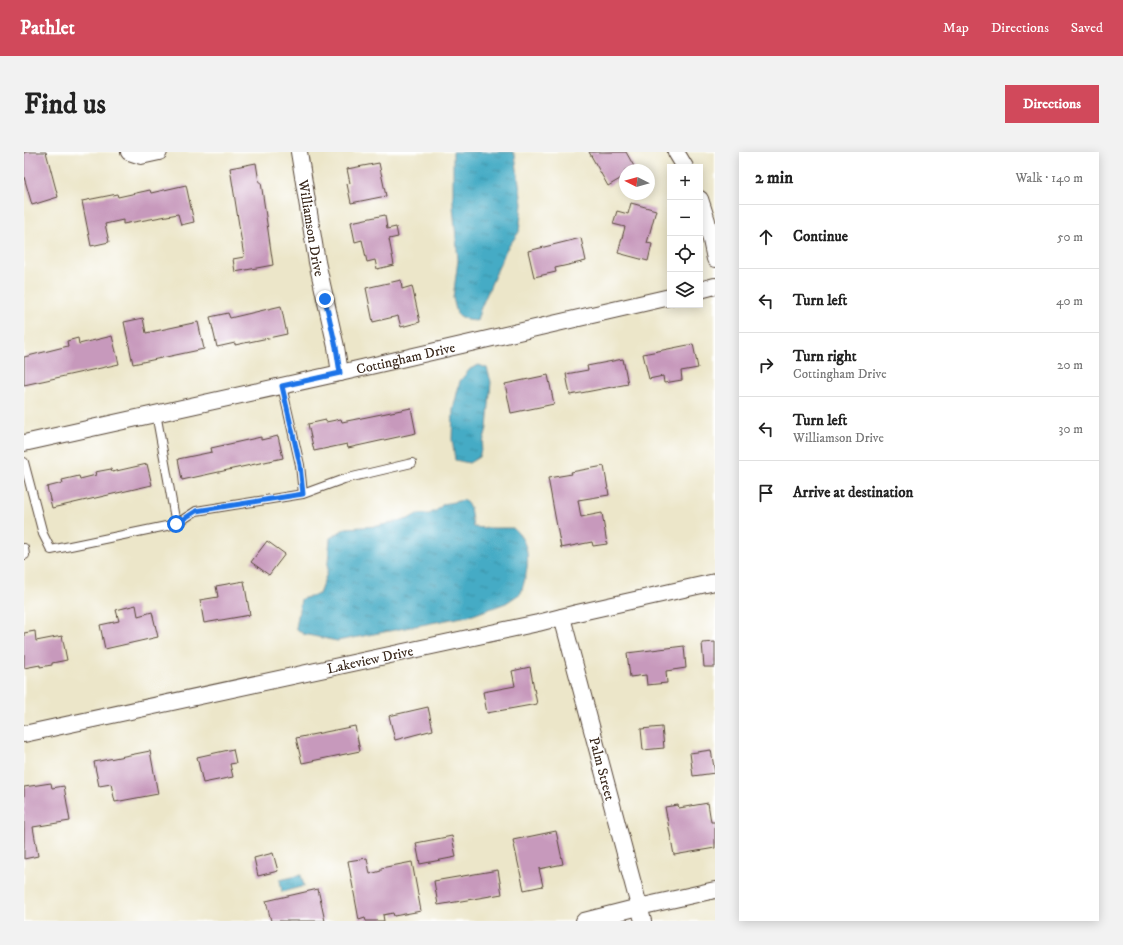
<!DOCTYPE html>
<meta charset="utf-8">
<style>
:root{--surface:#fff;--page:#f2f2f2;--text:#222;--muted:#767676;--line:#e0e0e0;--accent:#d1495b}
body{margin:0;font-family:"IM FELL DW Pica",serif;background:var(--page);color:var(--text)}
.controls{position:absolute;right:12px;top:12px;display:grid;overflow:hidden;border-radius:0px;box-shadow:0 2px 10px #0003}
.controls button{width:36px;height:36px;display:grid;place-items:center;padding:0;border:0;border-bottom:1px solid var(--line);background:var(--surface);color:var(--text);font:20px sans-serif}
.compass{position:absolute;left:595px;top:12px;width:36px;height:36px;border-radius:50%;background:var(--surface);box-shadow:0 2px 10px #0003;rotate:276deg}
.stop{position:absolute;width:12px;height:12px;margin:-9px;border:3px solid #1a73e8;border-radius:50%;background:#fff}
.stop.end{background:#1a73e8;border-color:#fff;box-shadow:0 1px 4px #0008}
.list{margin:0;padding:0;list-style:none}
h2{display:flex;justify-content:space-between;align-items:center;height:52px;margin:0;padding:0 16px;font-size:17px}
h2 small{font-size:13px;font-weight:400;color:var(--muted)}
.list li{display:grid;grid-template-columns:26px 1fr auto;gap:12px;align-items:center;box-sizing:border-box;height:64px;padding:0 16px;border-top:1px solid var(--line)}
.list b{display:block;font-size:15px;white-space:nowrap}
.list p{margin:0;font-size:13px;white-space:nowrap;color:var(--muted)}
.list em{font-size:13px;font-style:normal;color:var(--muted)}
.icon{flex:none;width:22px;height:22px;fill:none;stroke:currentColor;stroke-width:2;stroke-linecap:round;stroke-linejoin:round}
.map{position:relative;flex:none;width:691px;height:769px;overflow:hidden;border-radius:0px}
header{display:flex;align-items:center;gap:24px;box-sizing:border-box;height:56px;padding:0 20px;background:var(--accent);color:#fff}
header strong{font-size:19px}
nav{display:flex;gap:22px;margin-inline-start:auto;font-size:14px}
.intro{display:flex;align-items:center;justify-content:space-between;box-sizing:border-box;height:96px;padding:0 24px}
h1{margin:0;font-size:28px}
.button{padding:10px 18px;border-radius:0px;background:var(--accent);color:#fff;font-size:14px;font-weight:700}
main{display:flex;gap:24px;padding:0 24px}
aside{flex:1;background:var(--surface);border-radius:0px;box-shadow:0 2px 10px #0003}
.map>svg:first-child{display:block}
.water{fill:url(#water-ripples);stroke:#406a72}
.building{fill:#c799bc}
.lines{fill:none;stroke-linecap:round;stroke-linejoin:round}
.lane-casing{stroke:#564638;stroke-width:10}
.street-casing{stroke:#564638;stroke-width:18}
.lane{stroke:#fff;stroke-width:8}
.street{stroke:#fff;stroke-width:16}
.route{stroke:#1a73e8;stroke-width:5}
.labels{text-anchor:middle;stroke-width:3.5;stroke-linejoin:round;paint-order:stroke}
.street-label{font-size:14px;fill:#3b2a1e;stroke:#fff}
</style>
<header>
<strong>Pathlet</strong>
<nav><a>Map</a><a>Directions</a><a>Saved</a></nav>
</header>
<div class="intro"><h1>Find us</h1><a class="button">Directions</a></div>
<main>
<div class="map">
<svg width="691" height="769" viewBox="0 0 691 769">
<defs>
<pattern id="water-ripples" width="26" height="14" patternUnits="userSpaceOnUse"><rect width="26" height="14" fill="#45abc5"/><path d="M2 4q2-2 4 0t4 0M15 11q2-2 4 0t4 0" fill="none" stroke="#3b8b9f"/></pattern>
</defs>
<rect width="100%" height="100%" fill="#fff"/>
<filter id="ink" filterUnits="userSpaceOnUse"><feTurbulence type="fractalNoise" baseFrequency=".025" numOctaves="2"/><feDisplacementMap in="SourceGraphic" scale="8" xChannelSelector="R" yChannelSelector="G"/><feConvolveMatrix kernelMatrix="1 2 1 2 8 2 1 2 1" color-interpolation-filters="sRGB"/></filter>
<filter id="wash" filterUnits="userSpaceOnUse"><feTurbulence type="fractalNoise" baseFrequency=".012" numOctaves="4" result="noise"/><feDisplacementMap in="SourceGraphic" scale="16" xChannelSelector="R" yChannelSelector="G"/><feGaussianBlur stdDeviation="0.9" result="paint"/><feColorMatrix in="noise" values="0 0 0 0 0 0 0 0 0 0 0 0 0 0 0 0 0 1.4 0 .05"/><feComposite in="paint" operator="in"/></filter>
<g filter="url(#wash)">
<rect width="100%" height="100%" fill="#ece6c9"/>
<!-- water -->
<path class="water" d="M 429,0 L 489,0 L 491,3 L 498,52 L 495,80 L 482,98 L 456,158 L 453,169 L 443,168 L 433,162 L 429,146 L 434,108 L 429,54 Z
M 455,213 L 463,216 L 467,230 L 463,276 L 455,305 L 445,311 L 431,308 L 428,287 L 429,258 L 436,229 L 446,217 Z
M 440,348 L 446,355 L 449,375 L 462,376 L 489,376 C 510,394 504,418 497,441 L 482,451 L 449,463 L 313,489 L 279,482 L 272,476 L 277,447 L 295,442 L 303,421 L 306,386 L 322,376 L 353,374 L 384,367 L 393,362 L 405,362 L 413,358 L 419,352 Z
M 277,723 L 280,734 L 258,740 L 256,728 Z"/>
<g id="blocks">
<!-- building -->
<path class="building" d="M 0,0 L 22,0 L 34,45 L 8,53 L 0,25 Z
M 565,0 L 602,0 L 612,18 L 601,18 L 601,24 L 584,34 Z
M 232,11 L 235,30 L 237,30 L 249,113 L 211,120 L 209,107 L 220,105 L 206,16 Z
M 355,11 L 362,44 L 327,51 L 323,32 L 326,31 L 323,17 Z
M 162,33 L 170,70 L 157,73 L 154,62 L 99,72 L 99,68 L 81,72 L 85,90 L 67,94 L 58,49 L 93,42 L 94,45 L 126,38 L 127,41 Z
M 607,51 L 632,58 L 623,91 L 628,92 L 624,109 L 594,101 L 601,75 L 589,72 L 593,59 L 604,62 Z
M 361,63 L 363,77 L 372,75 L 374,85 L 365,87 L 370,113 L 353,117 L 351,108 L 343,110 L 338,88 L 331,90 L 327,70 Z
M 557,86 L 562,109 L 531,116 L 532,120 L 510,125 L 504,99 Z
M 377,128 L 378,137 L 388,134 L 396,170 L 377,175 L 374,164 L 349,170 L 342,136 Z
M 257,154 L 263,182 L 211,193 L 211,191 L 193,195 L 186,165 L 204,161 L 206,166 Z
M 119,166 L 122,181 L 174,170 L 180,197 L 109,212 L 100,170 Z
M 88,184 L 95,212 L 0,233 L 0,205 L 44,194 L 43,189 L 54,186 L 55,192 Z
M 669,192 L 674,216 L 657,219 L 658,228 L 640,231 L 639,224 L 625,227 L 619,202 Z
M 599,207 L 604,232 L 546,243 L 542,222 L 564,218 L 563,214 Z
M 524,223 L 530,252 L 487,261 L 481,232 Z
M 387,256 L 392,281 L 324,296 L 323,292 L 290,299 L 284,272 L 302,268 L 302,270 L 317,267 L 318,270 Z
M 254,284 L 259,306 L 158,328 L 154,307 L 188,300 L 187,296 L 237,285 L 237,288 Z
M 123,312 L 128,333 L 28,356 L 23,335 L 39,331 L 38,328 L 55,324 L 56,327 L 72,323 L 71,320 L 87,317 L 88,320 Z
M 580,314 L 585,343 L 554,348 L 557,365 L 578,361 L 583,392 L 569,394 L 568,390 L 537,396 L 524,326 L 548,322 L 547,320 Z
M 243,389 L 261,402 L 245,423 L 227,410 Z
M 220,429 L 226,463 L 180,471 L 176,448 L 194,445 L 192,434 Z
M 112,453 L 114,464 L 128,460 L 134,485 L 81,497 L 76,473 L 95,469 L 92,458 Z
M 11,479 L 12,489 L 38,484 L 43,508 L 28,511 L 28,513 L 16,515 L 16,513 L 0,516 L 0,481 Z
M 691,490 L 691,515 L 680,515 L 678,491 Z
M 660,494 L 662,516 L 642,519 L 643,531 L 623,533 L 622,523 L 606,525 L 603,501 Z
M 506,515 L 513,552 L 463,561 L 459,540 L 491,534 L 488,519 Z
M 404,555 L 409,578 L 371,588 L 365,564 Z
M 331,574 L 336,599 L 278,611 L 272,586 Z
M 638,575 L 640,596 L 619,598 L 617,577 Z
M 209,597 L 212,611 L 206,612 L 209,625 L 179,631 L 173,605 Z
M 687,598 L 691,621 L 669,624 L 666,601 Z
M 126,599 L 134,642 L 91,650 L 87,632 L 75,634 L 70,610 Z
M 27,631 L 28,636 L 40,634 L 46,669 L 9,675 L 14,704 L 0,707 L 0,635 Z
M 684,651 L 687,670 L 691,670 L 691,696 L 650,703 L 641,655 L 654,653 L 655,656 Z
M 532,679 L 539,712 L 515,717 L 519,734 L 500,738 L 489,688 Z
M 428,684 L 432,705 L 396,712 L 392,691 Z
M 249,701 L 254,719 L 234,724 L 230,706 Z
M 343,706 L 346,722 L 357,719 L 357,716 L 388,710 L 397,759 L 370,764 L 369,761 L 359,763 L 360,769 L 342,769 L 341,766 L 335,768 L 324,709 Z
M 474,718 L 478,742 L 414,753 L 410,729 Z
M 294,737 L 301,769 L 247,769 L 242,749 Z"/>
</g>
</g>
<g filter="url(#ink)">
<use href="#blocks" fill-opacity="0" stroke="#564638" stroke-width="1"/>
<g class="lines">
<defs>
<path id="lane" d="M 258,234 L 276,313 L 279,342
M 132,261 L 152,372
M 0,310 L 19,382 L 27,398 L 152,372 L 172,359 L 279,342 L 320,327 L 388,311
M 0,396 L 1,403 L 0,403"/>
<g id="street">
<path d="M 105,0 L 117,4 L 135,0"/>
<path id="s1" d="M 275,0 L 293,110 L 312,195 L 316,221"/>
<path d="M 652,0 L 661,15"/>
<path d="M 676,47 L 683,69 L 691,107"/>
<path d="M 676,138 L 691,134"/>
<path id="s2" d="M 0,291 L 316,221 L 646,145"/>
<path id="s3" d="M 538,465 L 619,769"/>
<path id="s4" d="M 0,582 L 514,471 L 553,461 L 691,430"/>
<path d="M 560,769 L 615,755 L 691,738"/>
</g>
</defs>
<!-- lane casing -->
<use href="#lane" class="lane-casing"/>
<!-- street casing -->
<use href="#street" class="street-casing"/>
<!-- lane -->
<use href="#lane" class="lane"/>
<!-- street -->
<use href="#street" class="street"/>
</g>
</g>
<g class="lines" filter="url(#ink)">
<!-- route -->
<path class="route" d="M 152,372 L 172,359 L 279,342 L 276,313 L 258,234 L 316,221 L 312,195 L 301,147"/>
</g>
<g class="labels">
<!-- street labels -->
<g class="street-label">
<text dy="5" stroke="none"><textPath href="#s1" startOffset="77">Williamson Drive</textPath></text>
<text dy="5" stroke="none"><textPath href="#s2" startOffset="391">Cottingham Drive</textPath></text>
<text dy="5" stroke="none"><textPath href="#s4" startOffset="354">Lakeview Drive</textPath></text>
<text dy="5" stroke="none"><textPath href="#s3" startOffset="157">Palm Street</textPath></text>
</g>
</g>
</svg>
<div class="controls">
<button>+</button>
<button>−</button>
<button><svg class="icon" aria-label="locate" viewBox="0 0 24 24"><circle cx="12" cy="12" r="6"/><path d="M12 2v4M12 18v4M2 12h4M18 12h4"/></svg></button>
<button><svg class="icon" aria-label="layers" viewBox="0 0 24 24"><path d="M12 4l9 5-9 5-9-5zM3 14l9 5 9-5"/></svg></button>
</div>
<svg class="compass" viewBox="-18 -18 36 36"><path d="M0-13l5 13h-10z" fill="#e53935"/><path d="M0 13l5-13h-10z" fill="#767676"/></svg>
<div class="stop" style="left:152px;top:372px"></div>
<div class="stop end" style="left:301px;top:147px"></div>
</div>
<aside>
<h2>2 min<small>Walk · 140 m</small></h2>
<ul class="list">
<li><svg class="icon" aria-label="ahead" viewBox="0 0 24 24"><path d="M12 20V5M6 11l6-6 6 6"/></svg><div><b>Continue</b></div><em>50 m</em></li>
<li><svg class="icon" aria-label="left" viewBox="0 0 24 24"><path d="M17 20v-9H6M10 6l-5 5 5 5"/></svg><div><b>Turn left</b></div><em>40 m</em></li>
<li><svg class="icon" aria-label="right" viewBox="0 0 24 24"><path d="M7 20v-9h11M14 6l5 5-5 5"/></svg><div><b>Turn right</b><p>Cottingham Drive</p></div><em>20 m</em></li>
<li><svg class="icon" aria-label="left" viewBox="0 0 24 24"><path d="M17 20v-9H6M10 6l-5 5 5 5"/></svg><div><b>Turn left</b><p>Williamson Drive</p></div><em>30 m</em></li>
<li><svg class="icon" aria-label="arrive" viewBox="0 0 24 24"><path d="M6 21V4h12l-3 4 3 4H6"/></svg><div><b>Arrive at destination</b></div></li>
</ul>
</aside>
</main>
